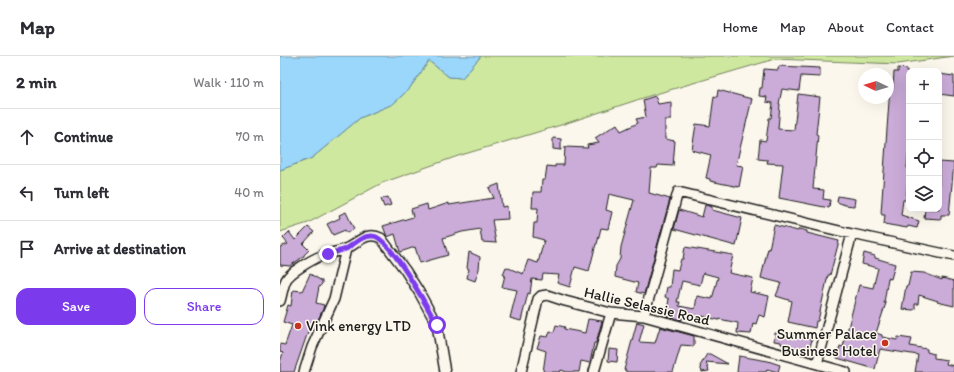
<!DOCTYPE html>
<meta charset="utf-8">
<style>
:root{--surface:#fff;--page:#f7f7f7;--text:#2b2b33;--muted:#7c7c81;--line:#e1e1e2;--accent:#7c3aed}
body{margin:0;font-family:Itim,sans-serif;background:var(--page);color:var(--text)}
.controls{position:absolute;right:12px;top:12px;display:grid;overflow:hidden;border-radius:8px;box-shadow:0 4px 16px #0002}
.controls button{width:36px;height:36px;display:grid;place-items:center;padding:0;border:0;border-bottom:1px solid var(--line);background:var(--surface);color:var(--text);font:20px sans-serif}
.compass{position:absolute;left:578px;top:12px;width:36px;height:36px;border-radius:50%;background:var(--surface);box-shadow:0 4px 16px #0002;rotate:274deg}
.stop{position:absolute;width:12px;height:12px;margin:-9px;border:3px solid #7c3aed;border-radius:50%;background:#fff}
.stop.end{background:#7c3aed;border-color:#fff;box-shadow:0 1px 4px #0008}
.list{margin:0;padding:0;list-style:none}
h2{display:flex;justify-content:space-between;align-items:center;height:52px;margin:0;padding:0 16px;font-size:17px}
h2 small{font-size:13px;font-weight:400;color:var(--muted)}
.list li{display:grid;grid-template-columns:26px 1fr auto;gap:12px;align-items:center;box-sizing:border-box;height:56px;padding:0 16px;border-top:1px solid var(--line)}
.list b{display:block;font-size:15px;white-space:nowrap}
.list em{font-size:13px;font-style:normal;color:var(--muted)}
.actions{display:flex;gap:8px;padding:12px 16px}
.actions a{flex:1;padding:9px 0;border:1px solid var(--accent);border-radius:12px;text-align:center;font-size:14px;color:var(--accent)}
.actions .main{background:var(--accent);color:#fff}
.icon{flex:none;width:22px;height:22px;fill:none;stroke:currentColor;stroke-width:2;stroke-linecap:round;stroke-linejoin:round}
.map{position:relative;flex:none;width:674px;height:316px;overflow:hidden}
header{display:flex;align-items:center;gap:24px;box-sizing:border-box;height:56px;padding:0 20px;background:var(--surface);border-bottom:1px solid var(--line)}
header strong{font-size:19px}
nav{display:flex;gap:22px;margin-inline-start:auto;font-size:14px}
main{display:flex}
aside{flex:1;background:var(--surface)}
.map>svg:first-child{display:block}
.green{fill:#cee89f;stroke:#75825e}
.water{fill:#9ad7fb;stroke:#688ca2}
.building{fill:#cbacd9;stroke:#1c1c1c;fill-rule:evenodd}
.lines{fill:none;stroke-linecap:round;stroke-linejoin:round}
.minor-casing{stroke:#1c1c1c;stroke-width:12}
.minor{stroke:#fbf7ec;stroke-width:9}
.route{stroke:#7c3aed;stroke-width:5}
.poi-dot{fill:#c8321e;stroke:#fbf7ec;stroke-width:1.5}
.labels{text-anchor:middle;stroke-width:3;stroke-linejoin:round;paint-order:stroke}
.street-label{font-size:15px;fill:#1c1c1c;stroke:#fbf7ec}
.poi-label{font-size:15px;fill:#1c1c1c;stroke:#fbf7ec;text-anchor:start}
</style>
<header>
<strong>Map</strong>
<nav><a>Home</a><a>Map</a><a>About</a><a>Contact</a></nav>
</header>
<main>
<aside>
<h2>2 min<small>Walk · 110 m</small></h2>
<ul class="list">
<li><svg class="icon" aria-label="ahead" viewBox="0 0 24 24"><path d="M12 20V5M6 11l6-6 6 6"/></svg><div><b>Continue</b></div><em>70 m</em></li>
<li><svg class="icon" aria-label="left" viewBox="0 0 24 24"><path d="M17 20v-9H6M10 6l-5 5 5 5"/></svg><div><b>Turn left</b></div><em>40 m</em></li>
<li><svg class="icon" aria-label="arrive" viewBox="0 0 24 24"><path d="M6 21V4h12l-3 4 3 4H6"/></svg><div><b>Arrive at destination</b></div></li>
</ul>
<div class="actions"><a class="main">Save</a><a>Share</a></div>
</aside>
<div class="map">
<svg width="674" height="316" viewBox="0 0 674 316">
<rect width="100%" height="100%" fill="#fbf7ec"/>
<filter id="ink" filterUnits="userSpaceOnUse"><feTurbulence type="fractalNoise" baseFrequency=".025" numOctaves="2"/><feDisplacementMap in="SourceGraphic" scale="8" xChannelSelector="R" yChannelSelector="G"/><feConvolveMatrix kernelMatrix="1 2 1 2 8 2 1 2 1" color-interpolation-filters="sRGB"/></filter>
<g filter="url(#ink)">
<!-- green -->
<path class="green" d="M 201,0 L 674,0 L 618,8 L 495,3 L 369,40 L 281,69 L 178,100 L 102,127 L 28,167 L 0,176 L 0,114 L 32,102 L 80,62 L 113,48 L 129,33 L 149,5 L 169,21 L 182,22 Z"/>
<!-- water -->
<path class="water" d="M 0,0 L 201,0 L 182,22 L 169,21 L 149,5 L 129,33 L 113,48 L 80,62 L 32,102 L 0,114 Z"/>
<!-- building -->
<path class="building" d="M 499,10 L 540,12 L 540,21 L 521,20 L 519,35 L 502,33 L 499,48 L 500,48 L 498,73 L 514,74 L 518,38 L 540,41 L 536,78 L 538,79 L 533,133 L 544,134 L 543,143 L 550,144 L 549,152 L 499,142 L 503,108 L 487,107 L 488,104 L 478,103 L 480,84 L 486,85 L 489,62 L 491,62 L 493,47 L 486,46 L 487,41 L 479,40 L 480,32 L 482,32 L 484,13 L 498,14 Z
M 618,12 L 627,13 L 627,17 L 629,17 L 629,91 L 627,112 L 629,112 L 626,144 L 623,144 L 621,159 L 639,165 L 637,172 L 628,170 L 627,172 L 604,168 L 605,159 L 602,159 L 601,157 L 610,31 L 613,32 L 614,16 L 618,16 Z
M 659,18 L 674,20 L 674,40 L 659,38 Z
M 438,34 L 472,43 L 456,109 L 463,110 L 459,131 L 430,125 L 430,123 L 426,122 L 431,99 L 412,94 L 416,68 L 430,70 L 434,40 L 437,41 Z
M 375,40 L 378,48 L 391,46 L 391,64 L 385,64 L 385,83 L 395,85 L 393,110 L 378,109 L 377,112 L 371,112 L 369,137 L 390,143 L 364,238 L 356,236 L 358,227 L 335,221 L 336,210 L 340,203 L 341,191 L 354,144 L 329,138 L 326,154 L 332,156 L 328,173 L 321,172 L 317,188 L 316,188 L 309,215 L 295,211 L 290,231 L 277,227 L 279,219 L 263,218 L 262,224 L 252,223 L 250,238 L 248,237 L 241,265 L 230,262 L 237,234 L 222,231 L 225,219 L 223,218 L 226,211 L 243,218 L 248,204 L 258,207 L 264,184 L 253,181 L 254,167 L 257,167 L 258,152 L 252,152 L 253,136 L 261,136 L 262,124 L 265,124 L 267,110 L 275,111 L 275,109 L 284,109 L 285,91 L 308,92 L 307,89 L 319,87 L 315,82 L 337,68 L 341,75 L 358,67 L 356,63 L 366,61 L 363,44 Z
M 273,82 L 281,83 L 281,94 L 273,93 Z
M 659,106 L 674,107 L 669,159 L 661,159 L 661,163 L 644,162 L 645,153 L 659,153 Z
M 219,128 L 222,151 L 227,150 L 228,163 L 212,164 L 216,187 L 202,186 L 200,173 L 182,176 L 163,182 L 168,199 L 140,207 L 135,191 L 120,196 L 115,178 L 107,181 L 106,178 L 103,170 L 133,161 L 131,153 L 147,148 L 148,154 L 169,147 L 169,149 L 214,142 L 209,132 Z
M 558,140 L 575,143 L 574,150 L 565,149 L 557,146 Z
M 108,141 L 111,149 L 104,151 L 101,143 Z
M 425,149 L 432,151 L 432,154 L 462,162 L 456,190 L 394,173 L 399,154 L 422,161 Z
M 66,156 L 74,173 L 67,177 L 65,174 L 53,179 L 47,168 L 60,162 L 59,159 Z
M 494,169 L 518,175 L 519,173 L 527,175 L 527,177 L 559,185 L 550,219 L 548,219 L 538,265 L 536,265 L 535,272 L 508,266 L 512,245 L 496,240 L 501,227 L 481,222 L 488,192 L 489,193 Z
M 28,171 L 34,176 L 23,188 L 29,194 L 24,199 L 24,200 L 10,210 L 0,209 L 0,191 L 8,188 L 3,182 L 9,176 L 15,184 Z
M 405,191 L 453,199 L 449,217 L 473,222 L 470,236 L 489,240 L 485,261 L 479,259 L 476,268 L 473,267 L 471,278 L 457,277 L 458,267 L 439,263 L 439,264 L 422,260 L 421,265 L 402,261 L 402,264 L 386,260 L 389,243 L 385,241 L 387,231 L 390,231 L 392,213 L 398,214 L 401,203 L 403,203 ZM 423,217 L 438,221 L 432,243 L 417,240 L 415,253 L 399,250 L 400,246 L 397,246 L 402,225 L 420,229 Z
M 189,196 L 200,201 L 199,213 L 195,225 L 187,222 L 189,213 L 187,212 Z
M 584,197 L 595,200 L 595,202 L 615,208 L 611,223 L 608,222 L 604,247 L 606,247 L 596,277 L 602,279 L 602,281 L 617,284 L 618,281 L 632,283 L 630,290 L 647,293 L 647,296 L 654,298 L 654,302 L 667,304 L 666,308 L 674,310 L 674,316 L 635,316 L 638,299 L 600,293 L 595,313 L 557,302 L 560,290 L 563,291 L 579,229 L 593,232 L 598,212 L 582,208 Z
M 631,216 L 644,217 L 662,224 L 662,222 L 674,225 L 674,250 L 657,246 L 658,245 L 639,239 L 638,248 L 635,248 L 635,253 L 633,254 L 622,253 L 626,230 L 628,230 Z
M 30,218 L 42,225 L 42,228 L 39,231 L 36,247 L 44,249 L 43,253 L 33,275 L 29,273 L 14,316 L 0,316 L 0,306 L 3,297 L 0,296 L 0,288 L 5,289 L 12,269 L 3,266 L 8,249 L 11,250 L 13,234 L 22,235 Z
M 308,263 L 322,265 L 316,287 L 314,287 L 310,307 L 301,305 L 299,316 L 287,316 L 281,314 L 280,316 L 263,316 L 266,295 L 257,292 L 261,280 L 268,281 L 270,275 L 274,276 L 276,269 L 285,271 L 284,273 L 305,277 Z
M 357,266 L 364,268 L 359,286 L 375,287 L 380,271 L 414,280 L 414,290 L 401,289 L 393,316 L 346,316 L 346,314 L 344,314 Z
M 495,277 L 532,283 L 529,296 L 501,288 L 501,286 L 494,285 Z
M 329,293 L 338,294 L 337,306 L 328,305 Z
M 427,298 L 430,298 L 448,308 L 426,306 L 429,315 L 422,316 L 420,310 Z
M 459,300 L 488,305 L 500,309 L 498,316 L 487,313 L 486,316 L 457,316 Z"/>
<g class="lines">
<defs>
<path id="minor" d="M 0,245 C 2,239 3,230 6,224 C 10,216 33,203 41,200 C 49,197 57,196 65,193 C 77,189 85,174 101,182 L 125,214 L 139,236 L 157,269 L 165,316
M 364,260 L 398,136 L 572,178 L 674,200
M 537,308 L 572,178
M 24,316 L 32,291 L 54,243 L 66,193
M 241,316 L 258,243 L 261,240 L 267,239 L 285,245 L 331,257 L 364,260 L 566,316
M 314,316 L 331,257"/>
</defs>
<!-- minor casing -->
<use href="#minor" class="minor-casing"/>
<!-- minor -->
<use href="#minor" class="minor"/>
</g>
</g>
<g class="lines" filter="url(#ink)">
<!-- route -->
<path class="route" d="M 48,198 C 54,196 61,195 66,193 C 75,188 82,179 93,180 C 109,180 149,254 157,269"/>
</g>
<!-- markers -->
<g class="poi-dot">
<circle cx="18" cy="270" r="4"/>
<circle cx="605" cy="287" r="4"/>
</g>
<g class="labels">
<!-- street labels -->
<g class="street-label">
<text transform="translate(367 250) rotate(13)" y="5">Hallie Selassie Road</text>
</g>
<!-- poi labels -->
<g class="poi-label">
<text x="26" y="275">Vink energy LTD</text>
<text x="597" y="283" text-anchor="end">Summer Palace<tspan x="597" dy="17">Business Hotel</tspan></text>
</g>
</g>
</svg>
<div class="controls">
<button>+</button>
<button>−</button>
<button><svg class="icon" aria-label="locate" viewBox="0 0 24 24"><circle cx="12" cy="12" r="6"/><path d="M12 2v4M12 18v4M2 12h4M18 12h4"/></svg></button>
<button><svg class="icon" aria-label="layers" viewBox="0 0 24 24"><path d="M12 4l9 5-9 5-9-5zM3 14l9 5 9-5"/></svg></button>
</div>
<svg class="compass" viewBox="-18 -18 36 36"><path d="M0-13l5 13h-10z" fill="#e53935"/><path d="M0 13l5-13h-10z" fill="#7c7c81"/></svg>
<div class="stop" style="left:157px;top:269px"></div>
<div class="stop end" style="left:48px;top:198px"></div>
</div>
</main>
